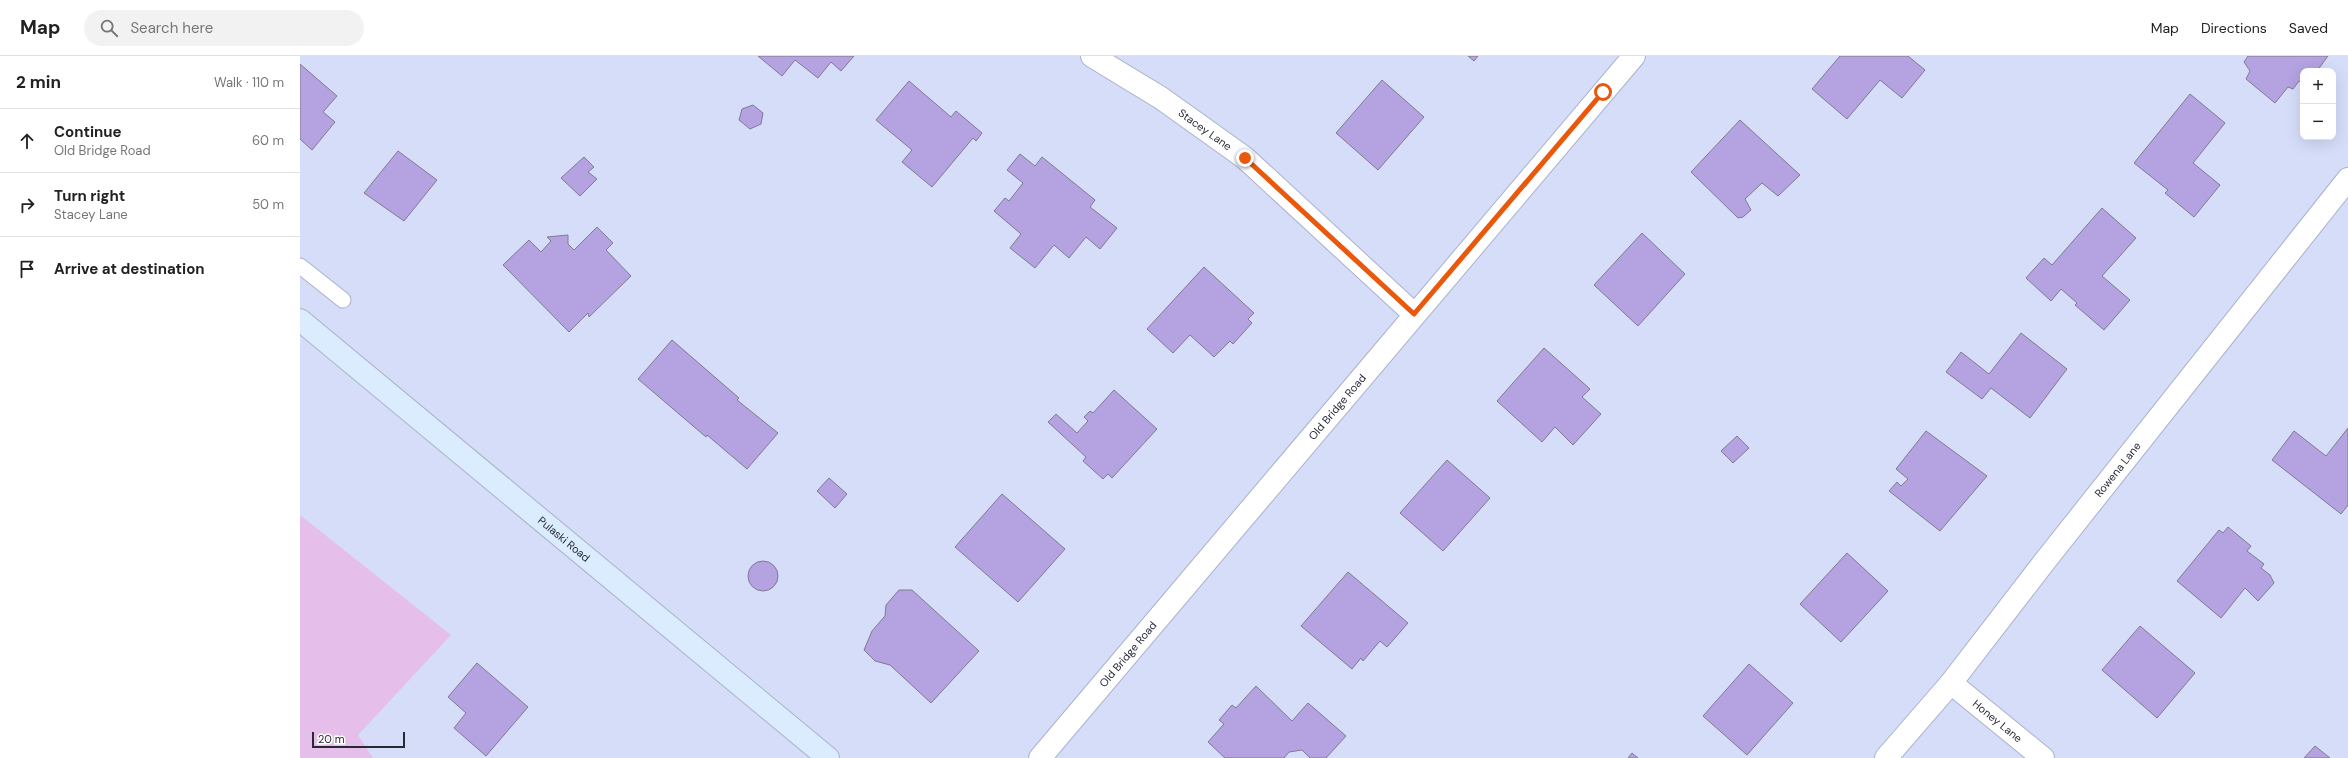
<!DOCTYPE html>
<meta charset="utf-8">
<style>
:root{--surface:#fff;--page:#f2f2f2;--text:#222;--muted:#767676;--line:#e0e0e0}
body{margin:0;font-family:"DM Sans",sans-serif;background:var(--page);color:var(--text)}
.controls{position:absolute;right:12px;top:12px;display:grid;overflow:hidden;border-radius:8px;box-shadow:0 4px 16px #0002}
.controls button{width:36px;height:36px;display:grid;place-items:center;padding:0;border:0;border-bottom:1px solid var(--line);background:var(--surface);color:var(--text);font:20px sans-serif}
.scale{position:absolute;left:12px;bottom:10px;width:93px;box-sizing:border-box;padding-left:4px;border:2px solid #272a34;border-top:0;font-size:11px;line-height:14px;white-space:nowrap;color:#272a34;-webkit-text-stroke:3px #fff;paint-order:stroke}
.stop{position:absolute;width:12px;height:12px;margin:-9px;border:3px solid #ea580c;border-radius:50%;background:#fff}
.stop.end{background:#ea580c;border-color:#fff;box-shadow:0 1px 4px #0008}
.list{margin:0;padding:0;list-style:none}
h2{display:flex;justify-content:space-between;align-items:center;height:52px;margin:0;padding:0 16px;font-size:17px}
h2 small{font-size:13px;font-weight:400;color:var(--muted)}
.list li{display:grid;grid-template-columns:26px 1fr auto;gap:12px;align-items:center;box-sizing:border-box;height:64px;padding:0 16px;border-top:1px solid var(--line)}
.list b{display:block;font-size:15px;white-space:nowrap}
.list p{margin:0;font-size:13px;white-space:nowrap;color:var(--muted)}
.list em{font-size:13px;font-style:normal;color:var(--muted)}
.icon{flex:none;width:22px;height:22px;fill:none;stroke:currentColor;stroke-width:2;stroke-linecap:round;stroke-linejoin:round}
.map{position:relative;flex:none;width:2048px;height:702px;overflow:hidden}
header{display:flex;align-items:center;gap:24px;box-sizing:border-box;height:56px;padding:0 20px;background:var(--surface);border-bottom:1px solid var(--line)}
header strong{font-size:19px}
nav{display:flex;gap:22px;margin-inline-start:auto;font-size:14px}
.search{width:280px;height:36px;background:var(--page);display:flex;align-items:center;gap:10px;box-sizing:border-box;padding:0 14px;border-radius:22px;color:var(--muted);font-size:15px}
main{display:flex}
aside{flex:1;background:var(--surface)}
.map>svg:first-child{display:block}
.green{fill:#e5bfea}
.building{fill:#b4a2e1;stroke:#807a92}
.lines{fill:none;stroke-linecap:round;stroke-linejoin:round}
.lane-casing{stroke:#aab1cb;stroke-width:17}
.street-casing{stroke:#aab1cb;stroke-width:24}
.secondary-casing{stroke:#aab1cb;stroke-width:24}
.lane{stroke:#fff;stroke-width:15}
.street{stroke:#fff;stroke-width:22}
.secondary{stroke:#daecfe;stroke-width:22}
.route{stroke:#ea580c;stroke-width:5}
.labels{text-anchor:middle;stroke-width:3;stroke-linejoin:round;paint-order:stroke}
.street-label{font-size:11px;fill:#272a34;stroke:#fff}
</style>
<header>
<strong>Map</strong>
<div class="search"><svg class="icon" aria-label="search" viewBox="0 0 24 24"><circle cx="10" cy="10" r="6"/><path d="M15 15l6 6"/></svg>Search here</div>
<nav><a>Map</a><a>Directions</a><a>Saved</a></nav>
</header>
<main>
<aside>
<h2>2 min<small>Walk · 110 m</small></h2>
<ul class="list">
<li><svg class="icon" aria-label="ahead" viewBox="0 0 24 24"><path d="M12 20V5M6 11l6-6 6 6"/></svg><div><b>Continue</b><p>Old Bridge Road</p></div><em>60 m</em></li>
<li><svg class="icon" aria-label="right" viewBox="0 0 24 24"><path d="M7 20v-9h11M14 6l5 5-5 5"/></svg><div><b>Turn right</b><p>Stacey Lane</p></div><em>50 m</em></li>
<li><svg class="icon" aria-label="arrive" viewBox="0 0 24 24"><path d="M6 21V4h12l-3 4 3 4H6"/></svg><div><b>Arrive at destination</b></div></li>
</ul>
</aside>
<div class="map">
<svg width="2048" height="702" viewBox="0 0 2048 702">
<rect width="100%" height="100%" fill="#d5ddf9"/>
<!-- green -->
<path class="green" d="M 0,459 L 151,579 L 58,679 L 73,702 L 0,702 Z"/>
<!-- building -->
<path class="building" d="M 458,0 L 554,0 L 541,15 L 531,6 L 518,22 L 495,4 L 482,20 Z
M 1168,0 L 1178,0 L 1174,5 Z
M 1540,0 L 1608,0 L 1625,14 L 1602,42 L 1580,24 L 1547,63 L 1512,33 Z
M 1948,0 L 2028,0 L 2017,15 L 2003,15 L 2003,28 L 1999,25 L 1993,33 L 1988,31 L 1975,47 L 1946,23 L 1950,15 L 1944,6 Z
M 0,8 L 37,40 L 23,56 L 35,66 L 12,94 L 0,83 Z
M 1082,24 L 1124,61 L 1078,114 L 1036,77 Z
M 609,25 L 651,61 L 656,55 L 682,77 L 676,85 L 673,82 L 632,131 L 602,106 L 612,94 L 576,64 Z
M 1890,38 L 1925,67 L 1893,107 L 1920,129 L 1894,161 L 1865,137 L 1868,134 L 1834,107 Z
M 453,49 L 463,57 L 461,68 L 450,73 L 439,64 L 442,53 Z
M 1440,64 L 1500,119 L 1478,140 L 1462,127 L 1445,143 L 1451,154 L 1443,161 L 1438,162 L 1391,116 Z
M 98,95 L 137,124 L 104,165 L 64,137 Z
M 720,98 L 735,110 L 742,101 L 795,144 L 790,151 L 817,172 L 800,193 L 786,181 L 769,202 L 754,189 L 735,212 L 710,192 L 721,178 L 694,155 L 705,142 L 709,145 L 723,127 L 707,114 Z
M 284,101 L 294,111 L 288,116 L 297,123 L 280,140 L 261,122 Z
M 1802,152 L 1836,182 L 1802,220 L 1830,244 L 1804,274 L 1775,249 L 1777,247 L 1761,233 L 1751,245 L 1726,222 L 1744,202 L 1752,209 Z
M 297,171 L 313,187 L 306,194 L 331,220 L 289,261 L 288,257 L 269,276 L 203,209 L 229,184 L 241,196 L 251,185 L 247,181 L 268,179 L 268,188 L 274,194 Z
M 1342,177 L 1385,218 L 1338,270 L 1294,229 Z
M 904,211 L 954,257 L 948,263 L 952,267 L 933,288 L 930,285 L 914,301 L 890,279 L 873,297 L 847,273 Z
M 1721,277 L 1767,313 L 1730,362 L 1691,332 L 1682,343 L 1646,316 L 1661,296 L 1689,318 Z
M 372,284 L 439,342 L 437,344 L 478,377 L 447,413 L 407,379 L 406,381 L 338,323 Z
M 1244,292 L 1290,333 L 1282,341 L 1301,358 L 1273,389 L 1255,371 L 1242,386 L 1197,345 Z
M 814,334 L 857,373 L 812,422 L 808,418 L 803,423 L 783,405 L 786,401 L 748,366 L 756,358 L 777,377 L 788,365 L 784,361 L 790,355 L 793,357 Z
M 2048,372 L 2048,449 L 2041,458 L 1972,404 L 1994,375 L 2026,400 Z
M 1626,375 L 1687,420 L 1640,475 L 1589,435 L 1597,426 L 1601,430 L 1608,423 L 1596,413 Z
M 1437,380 L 1449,392 L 1433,407 L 1421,395 Z
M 1147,404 L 1190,442 L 1143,495 L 1100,457 Z
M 529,422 L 547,438 L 535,452 L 517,435 Z
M 702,438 L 765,493 L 718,546 L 655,491 Z
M 1928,471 L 1951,490 L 1947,495 L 1964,508 L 1961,512 L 1970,519 L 1974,527 L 1958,545 L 1945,532 L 1921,562 L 1877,525 L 1919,474 L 1923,477 Z
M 1547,497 L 1588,535 L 1541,586 L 1500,548 Z
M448 520a15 15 0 1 1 30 0a15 15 0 1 1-30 0Z
M 1048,516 L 1108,567 L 1087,591 L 1080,585 L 1063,605 L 1061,602 L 1052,613 L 1001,570 Z
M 599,534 L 612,534 L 679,595 L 631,647 L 590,609 L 575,605 L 564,594 L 572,575 L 585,560 L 586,549 Z
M 1840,570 L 1895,617 L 1857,662 L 1802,614 Z
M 177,607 L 228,651 L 186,700 L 154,672 L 166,657 L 148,641 Z
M 1449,608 L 1493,647 L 1447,699 L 1403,660 Z
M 956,630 L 992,665 L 1008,647 L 1046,680 L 1026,702 L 1010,702 L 1002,694 L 989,696 L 984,702 L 925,702 L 908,686 L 924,668 L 919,664 L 932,649 L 936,652 Z
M 2015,690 L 2030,702 L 2004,702 Z
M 1332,697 L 1338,702 L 1328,702 Z"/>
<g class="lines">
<defs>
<path id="lane" d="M 0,210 L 43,244"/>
<g id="street">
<path id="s1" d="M 792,0 L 861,42 L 945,102 L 1114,258"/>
<path id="s2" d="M 1651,627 L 1743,702"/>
<path id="s3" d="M 740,702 L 1334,0"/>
<path id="s4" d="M 1586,702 L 1651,627 L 1745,505 L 2048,123"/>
</g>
<g id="secondary">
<path id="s5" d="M 0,264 L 528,702"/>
</g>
</defs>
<!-- lane casing -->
<use href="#lane" class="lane-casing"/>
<!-- street casing -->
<use href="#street" class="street-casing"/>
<!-- secondary casing -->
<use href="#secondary" class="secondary-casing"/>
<!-- lane -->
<use href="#lane" class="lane"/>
<!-- street -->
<use href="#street" class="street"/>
<!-- secondary -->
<use href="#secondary" class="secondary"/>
</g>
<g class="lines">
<!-- route -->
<path class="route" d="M 945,102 L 1114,258 L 1303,36"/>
</g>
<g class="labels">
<!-- street labels -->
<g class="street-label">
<text dy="4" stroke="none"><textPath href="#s1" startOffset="135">Stacey Lane</textPath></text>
<text dy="4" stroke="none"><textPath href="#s3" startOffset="460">Old Bridge Road</textPath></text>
<text dy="4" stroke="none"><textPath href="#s4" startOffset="370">Rowena Lane</textPath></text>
<text dy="4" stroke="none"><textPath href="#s5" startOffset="343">Pulaski Road</textPath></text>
<text dy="4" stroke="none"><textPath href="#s3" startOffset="136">Old Bridge Road</textPath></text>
<text dy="4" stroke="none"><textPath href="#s2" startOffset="60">Honey Lane</textPath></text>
</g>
</g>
</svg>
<div class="controls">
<button>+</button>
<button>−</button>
</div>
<div class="scale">20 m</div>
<div class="stop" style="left:1303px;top:36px"></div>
<div class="stop end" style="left:945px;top:102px"></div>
</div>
</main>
